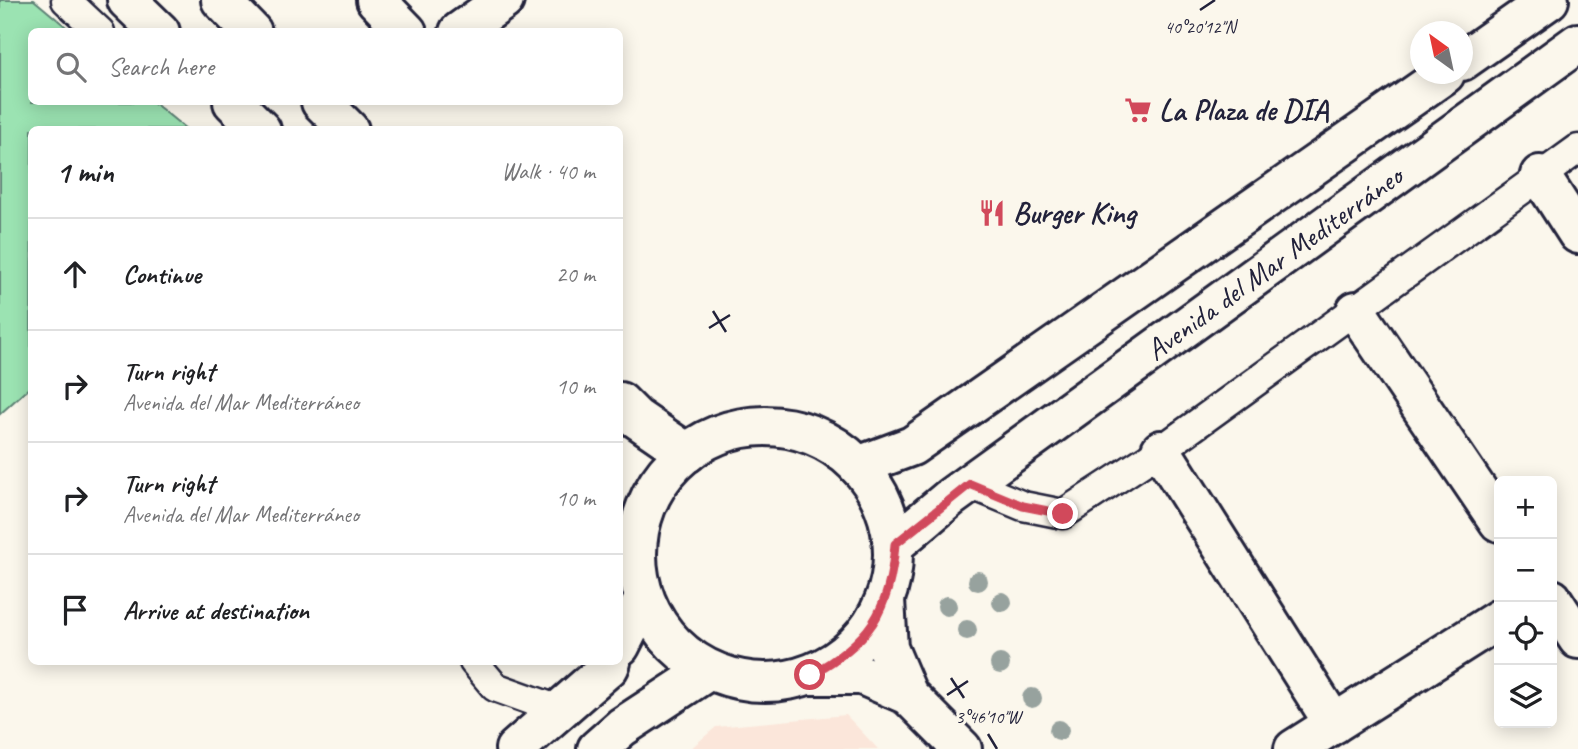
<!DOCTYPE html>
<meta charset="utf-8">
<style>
:root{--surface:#fff;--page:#f6f6f6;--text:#202124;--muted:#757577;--line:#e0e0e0}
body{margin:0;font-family:Caveat,sans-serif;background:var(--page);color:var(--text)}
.controls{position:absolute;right:21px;bottom:21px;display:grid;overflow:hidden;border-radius:10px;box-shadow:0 4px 18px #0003}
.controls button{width:63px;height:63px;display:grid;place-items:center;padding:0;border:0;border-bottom:2px solid var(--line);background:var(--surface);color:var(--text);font:35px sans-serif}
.compass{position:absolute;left:1410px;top:21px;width:63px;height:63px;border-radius:50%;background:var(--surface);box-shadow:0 4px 18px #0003;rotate:327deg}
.stop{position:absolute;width:21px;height:21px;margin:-16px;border:5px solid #d1495b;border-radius:50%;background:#fff}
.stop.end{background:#d1495b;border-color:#fff;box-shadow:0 2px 7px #0008}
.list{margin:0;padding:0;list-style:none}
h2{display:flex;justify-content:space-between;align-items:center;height:91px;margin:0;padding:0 28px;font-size:30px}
h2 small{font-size:23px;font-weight:400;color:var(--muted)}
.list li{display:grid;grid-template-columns:46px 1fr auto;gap:21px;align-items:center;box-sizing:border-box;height:112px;padding:0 28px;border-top:2px solid var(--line)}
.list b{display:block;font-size:26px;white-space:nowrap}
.list p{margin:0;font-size:23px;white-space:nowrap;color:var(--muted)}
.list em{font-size:23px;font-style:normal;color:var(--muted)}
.icon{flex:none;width:38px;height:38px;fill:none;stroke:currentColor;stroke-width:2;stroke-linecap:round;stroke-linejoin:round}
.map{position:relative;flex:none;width:1578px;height:749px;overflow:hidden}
.search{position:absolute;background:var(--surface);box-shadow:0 4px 18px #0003;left:28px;top:28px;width:595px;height:77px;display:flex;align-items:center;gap:18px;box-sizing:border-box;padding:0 24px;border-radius:10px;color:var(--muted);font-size:26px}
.panel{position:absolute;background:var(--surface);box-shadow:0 4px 18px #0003;left:28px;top:126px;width:595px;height:539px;border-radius:10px}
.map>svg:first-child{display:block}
.built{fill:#fbe6da}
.green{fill:#9be3b2;stroke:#5e8276;stroke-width:2}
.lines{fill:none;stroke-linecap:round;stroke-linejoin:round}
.lane-casing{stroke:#22223b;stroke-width:33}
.street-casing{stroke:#22223b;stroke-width:44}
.primary-casing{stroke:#22223b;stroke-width:44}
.lane{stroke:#fbf7ec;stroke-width:28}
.street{stroke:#fbf7ec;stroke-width:38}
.primary{stroke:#fbf7ec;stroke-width:38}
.tree{fill:#97a29e}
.route{stroke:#d1495b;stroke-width:9}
.ticks{fill:none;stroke:#22223b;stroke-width:2.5}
.labels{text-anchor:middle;stroke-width:6;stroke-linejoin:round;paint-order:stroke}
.poi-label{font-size:30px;font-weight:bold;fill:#22223b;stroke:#fbf7ec;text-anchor:start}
.street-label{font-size:30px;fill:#22223b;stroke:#fbf7ec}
.ticks-label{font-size:18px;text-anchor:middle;fill:#22223b;stroke:#fbf7ec;stroke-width:6;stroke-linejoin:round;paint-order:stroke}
</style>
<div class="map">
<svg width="1578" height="749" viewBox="0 0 1578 749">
<rect width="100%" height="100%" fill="#fbf7ec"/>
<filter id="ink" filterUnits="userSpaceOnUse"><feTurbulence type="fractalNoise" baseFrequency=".0143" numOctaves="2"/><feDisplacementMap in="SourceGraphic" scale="14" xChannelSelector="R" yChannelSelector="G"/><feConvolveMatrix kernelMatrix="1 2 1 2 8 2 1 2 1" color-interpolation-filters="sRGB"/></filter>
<g filter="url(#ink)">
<!-- built -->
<path class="built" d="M 846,715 L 878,749 L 690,749 L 716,727 Z"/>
<!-- green -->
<path class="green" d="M 0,0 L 34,0 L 71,31 L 32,32 L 32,102 L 153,102 L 186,129 L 32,130 L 31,386 L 0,414 Z"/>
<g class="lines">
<defs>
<path id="lane" d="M 66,0 L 100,32
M 970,484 L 1023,506 L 1063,514 L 1161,450 L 1578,149
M 474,662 L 495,687 L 559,710"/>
<path id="street" d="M 376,0 L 407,32
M 459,32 L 504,0
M 1540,175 L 1578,234
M 1356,311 L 1499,522
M 1161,450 L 1334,724
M 1552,599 L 1578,639
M 885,600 L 888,648 L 908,695 L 962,749
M 810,675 L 862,675 L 908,695
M 1294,749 L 1499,619"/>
<g id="primary">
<path d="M 127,0 L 160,32"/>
<path d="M 221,0 L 252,32"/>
<path d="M 1462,61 L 1549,0"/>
<path d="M 233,102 L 261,130"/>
<path d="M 321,102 L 349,130"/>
<path d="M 620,402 L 636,418 L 687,453"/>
<circle cx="765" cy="554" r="128"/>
<path d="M 858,466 L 912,446 L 1445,74"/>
<path id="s1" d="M 895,544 L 951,497 L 1578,43"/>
<path d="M 620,646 L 644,599"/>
<path d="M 515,749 L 609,667 L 611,662"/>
<path d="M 597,749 L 622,727 L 709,670"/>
</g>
</defs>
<!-- lane casing -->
<use href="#lane" class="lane-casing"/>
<!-- street casing -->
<use href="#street" class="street-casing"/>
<!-- primary casing -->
<use href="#primary" class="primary-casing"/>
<!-- lane -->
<use href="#lane" class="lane"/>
<!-- street -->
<use href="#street" class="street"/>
<!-- primary -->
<use href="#primary" class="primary"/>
</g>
<!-- trees -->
<g class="tree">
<circle cx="978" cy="581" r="10"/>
<circle cx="1002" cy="602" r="10"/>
<circle cx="947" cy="606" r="10"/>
<circle cx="967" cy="630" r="10"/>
<circle cx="1000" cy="664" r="10"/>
<circle cx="1032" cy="698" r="10"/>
<circle cx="1059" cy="730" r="10"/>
</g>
</g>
<g class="lines" filter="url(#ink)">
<!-- route -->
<path class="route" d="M 810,675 C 869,642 890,613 895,544 L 970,484 L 1023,506 L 1063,514"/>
</g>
<!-- ticks -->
<path class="ticks" d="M 1200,10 L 1215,0M 713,311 L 726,332M 709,328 L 730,315M 951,678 L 964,698M 947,695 L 968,681M 988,734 L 997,749"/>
<!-- icons -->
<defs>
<symbol id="supermarket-bare" viewBox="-9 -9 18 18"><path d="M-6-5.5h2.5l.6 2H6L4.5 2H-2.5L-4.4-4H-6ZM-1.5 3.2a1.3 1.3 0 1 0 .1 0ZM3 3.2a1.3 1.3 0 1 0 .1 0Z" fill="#d1495b" stroke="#fbf7ec" stroke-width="2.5" paint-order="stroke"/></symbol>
<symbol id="restaurant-bare" viewBox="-9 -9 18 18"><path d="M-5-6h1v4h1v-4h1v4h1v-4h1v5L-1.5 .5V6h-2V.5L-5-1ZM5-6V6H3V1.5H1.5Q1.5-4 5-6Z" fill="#d1495b" stroke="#fbf7ec" stroke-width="2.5" paint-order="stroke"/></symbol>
</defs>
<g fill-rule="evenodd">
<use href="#supermarket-bare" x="1119" y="91" width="38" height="38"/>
<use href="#restaurant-bare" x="973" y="194" width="38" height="38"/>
</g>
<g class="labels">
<!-- poi labels -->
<g class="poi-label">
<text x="1159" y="120">La Plaza de DIA</text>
<text x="1013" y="223">Burger King</text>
</g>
<!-- street labels -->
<g class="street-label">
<text dy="10" stroke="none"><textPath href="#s1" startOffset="472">Avenida del Mar Mediterráneo</textPath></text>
</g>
</g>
<g class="ticks-label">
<text x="1200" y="33">40°20'12"N</text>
<text x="988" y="723">3°46'10"W</text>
</g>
</svg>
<div class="controls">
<button>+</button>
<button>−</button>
<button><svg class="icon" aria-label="locate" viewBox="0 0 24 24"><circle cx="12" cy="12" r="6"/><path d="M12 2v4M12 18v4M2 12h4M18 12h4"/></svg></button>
<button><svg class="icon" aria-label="layers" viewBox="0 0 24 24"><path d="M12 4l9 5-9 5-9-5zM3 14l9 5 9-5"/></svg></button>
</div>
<svg class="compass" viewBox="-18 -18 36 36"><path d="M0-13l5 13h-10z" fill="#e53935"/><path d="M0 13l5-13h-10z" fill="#757577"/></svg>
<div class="stop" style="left:810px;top:675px"></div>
<div class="stop end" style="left:1063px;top:514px"></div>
<div class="search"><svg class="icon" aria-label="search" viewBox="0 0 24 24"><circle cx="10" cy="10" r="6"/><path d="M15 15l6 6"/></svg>Search here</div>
<section class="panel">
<h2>1 min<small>Walk · 40 m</small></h2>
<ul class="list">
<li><svg class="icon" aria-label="ahead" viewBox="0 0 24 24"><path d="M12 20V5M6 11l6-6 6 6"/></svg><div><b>Continue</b></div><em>20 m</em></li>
<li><svg class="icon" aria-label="right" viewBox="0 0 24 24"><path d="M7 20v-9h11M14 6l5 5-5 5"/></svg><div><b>Turn right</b><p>Avenida del Mar Mediterráneo</p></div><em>10 m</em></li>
<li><svg class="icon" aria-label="right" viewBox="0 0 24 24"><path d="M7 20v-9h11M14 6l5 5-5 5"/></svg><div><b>Turn right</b><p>Avenida del Mar Mediterráneo</p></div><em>10 m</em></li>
<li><svg class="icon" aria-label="arrive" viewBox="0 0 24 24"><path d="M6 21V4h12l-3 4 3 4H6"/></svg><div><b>Arrive at destination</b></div></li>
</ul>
</section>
</div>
